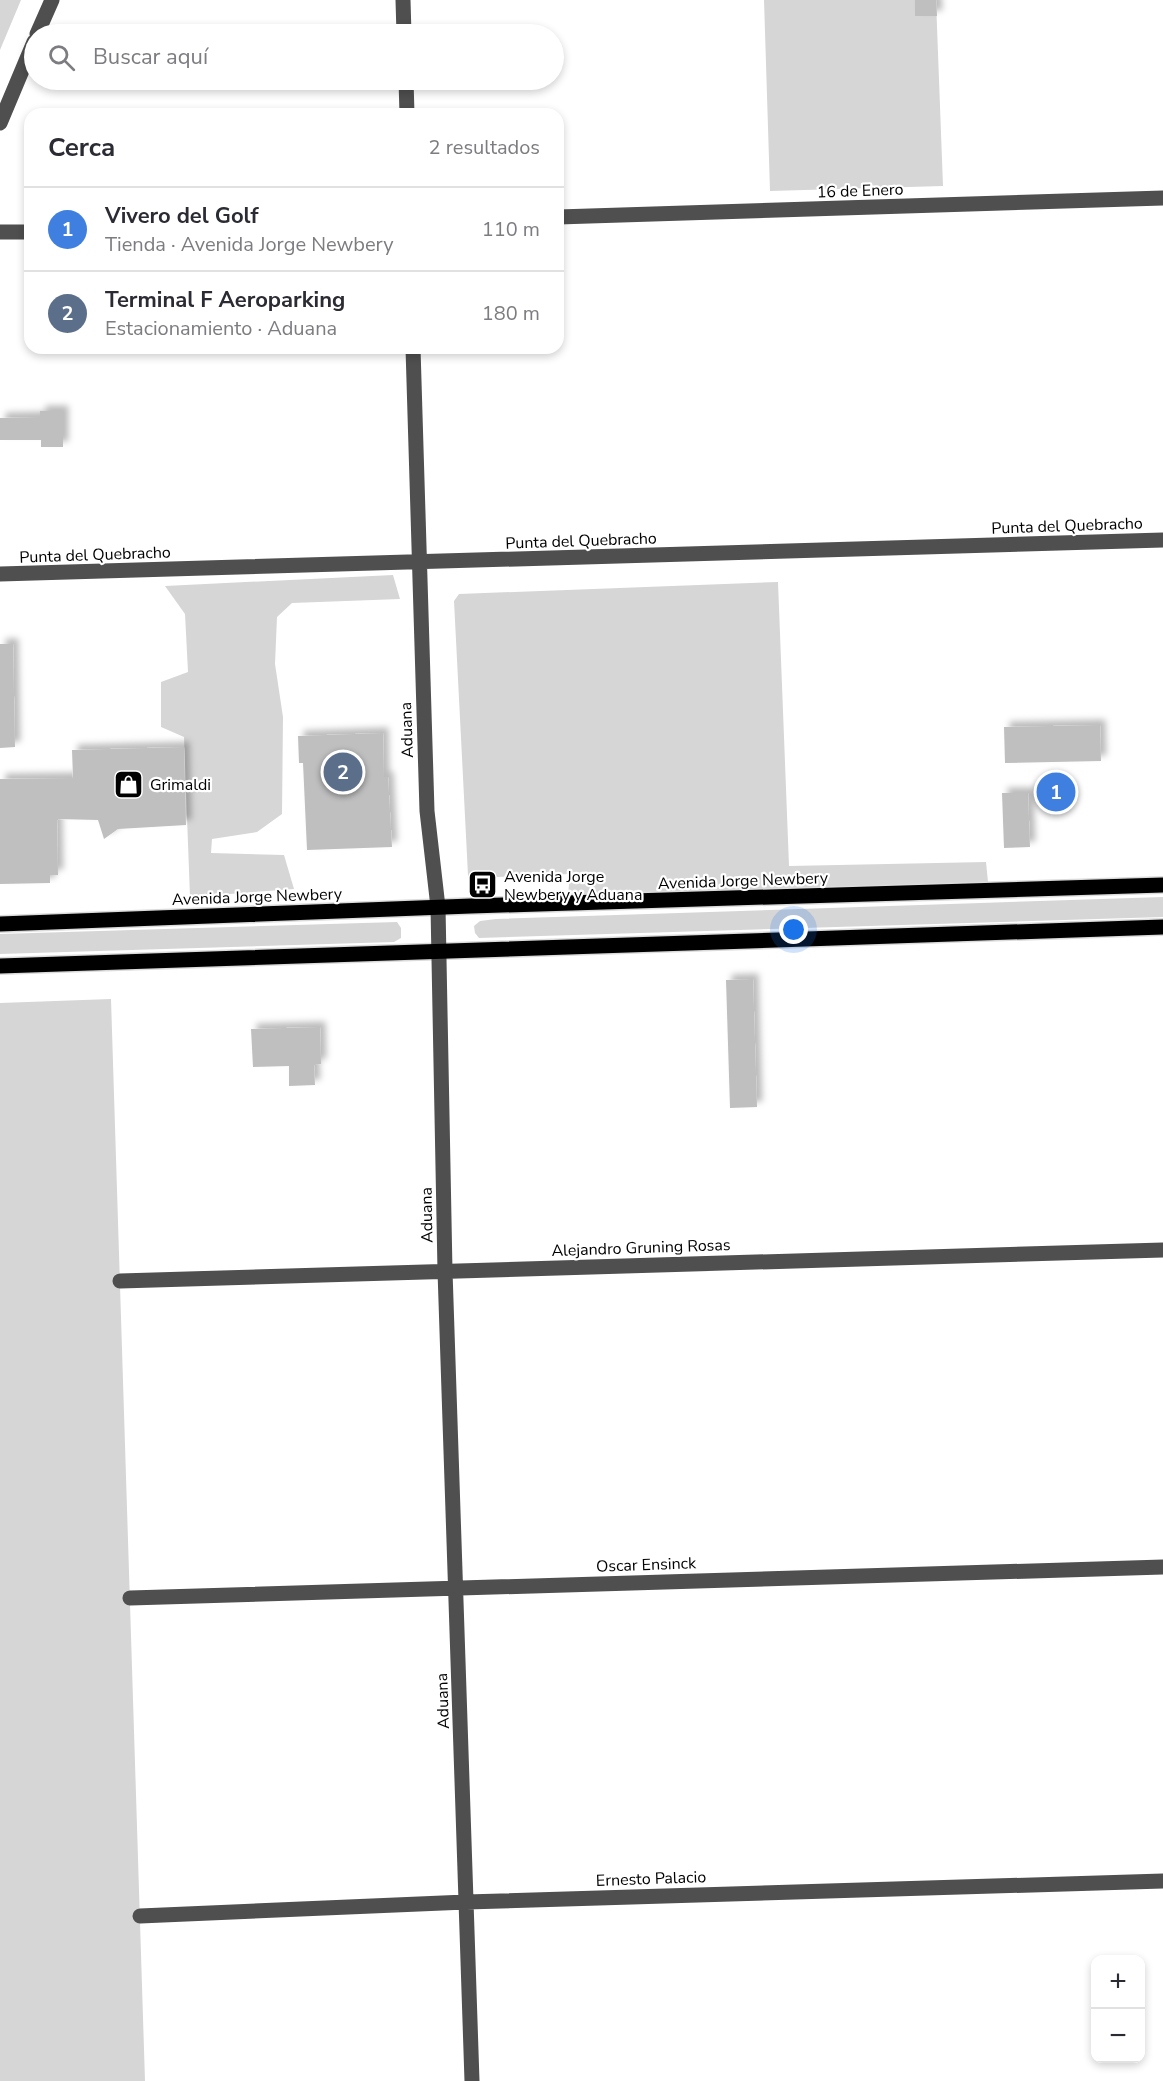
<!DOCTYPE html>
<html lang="es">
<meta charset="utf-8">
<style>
:root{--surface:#fff;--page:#f7f7f7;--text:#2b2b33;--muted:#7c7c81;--line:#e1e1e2;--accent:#111827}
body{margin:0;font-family:"Nunito Sans",sans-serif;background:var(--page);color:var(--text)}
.controls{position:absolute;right:18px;bottom:18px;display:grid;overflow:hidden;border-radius:12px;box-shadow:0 3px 9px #0003}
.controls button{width:54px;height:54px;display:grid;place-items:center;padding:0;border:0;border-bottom:2px solid var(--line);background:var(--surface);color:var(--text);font:30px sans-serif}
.you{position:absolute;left:794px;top:930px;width:21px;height:21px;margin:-15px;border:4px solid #fff;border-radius:50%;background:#1a73e8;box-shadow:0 0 0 9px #1a73e833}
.badge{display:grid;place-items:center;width:39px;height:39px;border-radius:50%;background:var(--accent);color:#fff;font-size:20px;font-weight:700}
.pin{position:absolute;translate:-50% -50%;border:3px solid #fff;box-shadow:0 2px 6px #0006}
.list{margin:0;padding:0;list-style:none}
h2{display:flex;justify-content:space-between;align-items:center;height:78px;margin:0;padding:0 24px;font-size:26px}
h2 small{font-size:20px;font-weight:400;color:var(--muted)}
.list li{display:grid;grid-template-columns:39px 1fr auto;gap:18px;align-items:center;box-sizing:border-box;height:84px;padding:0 24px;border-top:2px solid var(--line)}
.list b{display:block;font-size:22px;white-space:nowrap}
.list p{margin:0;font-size:20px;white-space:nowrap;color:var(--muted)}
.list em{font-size:20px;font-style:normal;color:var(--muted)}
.icon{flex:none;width:33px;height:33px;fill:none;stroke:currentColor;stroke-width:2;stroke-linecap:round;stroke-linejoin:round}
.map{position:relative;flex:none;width:1163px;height:2081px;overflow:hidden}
.search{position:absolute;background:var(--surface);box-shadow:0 3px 9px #0003;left:24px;top:24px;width:540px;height:66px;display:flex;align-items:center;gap:15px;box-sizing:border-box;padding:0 21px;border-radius:33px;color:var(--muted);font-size:22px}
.panel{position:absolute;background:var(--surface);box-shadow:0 3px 9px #0003;left:24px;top:108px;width:540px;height:246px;border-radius:18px}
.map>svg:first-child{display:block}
.green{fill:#d6d6d6}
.building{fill:#bfbfbf;filter:url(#shadow)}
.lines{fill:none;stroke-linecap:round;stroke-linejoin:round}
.major-casing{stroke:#dbdbdb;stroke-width:18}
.minor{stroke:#4f4f4f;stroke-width:15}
.major{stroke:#000;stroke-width:15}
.labels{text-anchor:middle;stroke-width:4.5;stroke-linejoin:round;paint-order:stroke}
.street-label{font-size:16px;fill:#000;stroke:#fff}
.poi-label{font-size:16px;fill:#000;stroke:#fff;text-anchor:start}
</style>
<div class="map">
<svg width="1163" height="2081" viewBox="0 0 1163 2081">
<defs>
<filter id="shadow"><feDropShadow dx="5.5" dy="-5.5" stdDeviation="3" flood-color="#0004"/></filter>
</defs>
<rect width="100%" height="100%" fill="#fff"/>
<!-- green -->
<path class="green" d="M 0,0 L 21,0 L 0,50 Z
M 764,0 L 936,0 L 943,186 L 770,191 Z
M 393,575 L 400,599 L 292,603 L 277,617 L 275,664 L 283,717 L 282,814 L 257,832 L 212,839 L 211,853 L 284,855 L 294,889 L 190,897 L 184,737 L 161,727 L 161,682 L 188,672 L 185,614 L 165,586 Z
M 778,582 L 789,866 L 986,862 L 988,882 L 568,895 L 570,874 L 470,878 L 468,875 L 454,601 L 459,594 Z
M 1163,897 L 1163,917 L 479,938 L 475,933 L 474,926 L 480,921 L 496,919 Z
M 397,922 L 401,928 L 401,938 L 394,942 L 0,954 L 0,934 Z
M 111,999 L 145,2081 L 0,2081 L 0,1003 Z"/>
<!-- building -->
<path class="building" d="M 915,0 L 936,0 L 937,16 L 915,16 Z
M 40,411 L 63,411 L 63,447 L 41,447 L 41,440 L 0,440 L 0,418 L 40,417 Z
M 0,644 L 13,644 L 15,747 L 0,748 Z
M 1100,725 L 1101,761 L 1005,763 L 1004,727 Z
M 383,733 L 384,777 L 388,777 L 392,847 L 307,850 L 303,763 L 299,763 L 298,736 Z
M 184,747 L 186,825 L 118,829 L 104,839 L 98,820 L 57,819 L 58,875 L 50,875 L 50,883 L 0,884 L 0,779 L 73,778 L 72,750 Z
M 1002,793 L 1028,793 L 1030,847 L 1004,848 Z
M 753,979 L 757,1107 L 730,1108 L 726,980 Z
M 320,1027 L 321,1064 L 314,1065 L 315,1085 L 289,1086 L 289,1066 L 253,1067 L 251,1029 Z"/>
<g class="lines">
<defs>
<path id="major" d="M 0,924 L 471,906 L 1163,885
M 0,966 L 1163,927"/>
</defs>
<!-- major casing -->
<use href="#major" class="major-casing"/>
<!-- minor -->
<path class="minor" d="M 403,0 L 404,34
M 37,34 L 52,0
M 406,80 L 407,114
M 0,123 L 34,42
M 558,217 L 1163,198
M 0,232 L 30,232
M 413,348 L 427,811 L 438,907 L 445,1271 L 472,2081
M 0,574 L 1163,540
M 120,1281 L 1163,1250
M 130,1598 L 1163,1567
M 140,1916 L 466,1902 L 1163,1881"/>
<!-- major -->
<use href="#major" class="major"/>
</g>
<!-- icons -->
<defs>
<symbol id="shop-square" viewBox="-11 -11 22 22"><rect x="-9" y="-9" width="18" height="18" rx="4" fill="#000" stroke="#fff"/><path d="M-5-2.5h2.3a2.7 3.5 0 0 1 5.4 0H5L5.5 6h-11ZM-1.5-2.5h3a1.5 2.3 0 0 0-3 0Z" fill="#fff"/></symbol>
<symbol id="bus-square" viewBox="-11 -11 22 22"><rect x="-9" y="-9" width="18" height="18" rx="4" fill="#000" stroke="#fff"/><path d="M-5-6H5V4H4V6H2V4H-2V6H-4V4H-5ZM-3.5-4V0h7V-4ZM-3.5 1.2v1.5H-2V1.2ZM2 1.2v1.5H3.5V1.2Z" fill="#fff"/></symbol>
</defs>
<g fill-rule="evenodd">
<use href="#shop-square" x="112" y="768" width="33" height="33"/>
<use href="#bus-square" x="466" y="868" width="33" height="33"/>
</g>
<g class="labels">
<!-- street labels -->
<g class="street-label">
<text transform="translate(860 190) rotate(-2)" y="6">16 de Enero</text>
<text transform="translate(1067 525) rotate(-2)" y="6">Punta del Quebracho</text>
<text transform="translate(581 540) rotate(-2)" y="6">Punta del Quebracho</text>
<text transform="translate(95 554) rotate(-2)" y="6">Punta del Quebracho</text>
<text transform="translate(406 730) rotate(-92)" y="6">Aduana</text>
<text transform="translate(743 880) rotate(-2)" y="6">Avenida Jorge Newbery</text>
<text transform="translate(257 896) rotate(-2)" y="6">Avenida Jorge Newbery</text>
<text transform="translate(426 1215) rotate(-91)" y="6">Aduana</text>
<text transform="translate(641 1247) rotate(-2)" y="6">Alejandro Gruning Rosas</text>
<text transform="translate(646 1564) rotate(-2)" y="6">Oscar Ensinck</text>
<text transform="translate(442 1701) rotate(-92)" y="6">Aduana</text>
<text transform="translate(651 1878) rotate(-2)" y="6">Ernesto Palacio</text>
</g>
<!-- poi labels -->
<g class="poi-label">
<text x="150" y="790">Grimaldi</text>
<text x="504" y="882">Avenida Jorge<tspan x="504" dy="18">Newbery y Aduana</tspan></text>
</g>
</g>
</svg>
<div class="controls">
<button>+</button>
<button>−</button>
</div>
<div class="you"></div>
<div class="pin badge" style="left:1056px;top:792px;background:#3f7fe0">1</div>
<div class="pin badge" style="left:343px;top:772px;background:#5c6f8a">2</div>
<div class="search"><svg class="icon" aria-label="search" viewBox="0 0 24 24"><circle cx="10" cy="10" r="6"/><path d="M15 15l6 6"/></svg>Buscar aquí</div>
<section class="panel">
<h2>Cerca<small>2 resultados</small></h2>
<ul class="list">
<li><span class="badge" style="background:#3f7fe0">1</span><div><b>Vivero del Golf</b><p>Tienda · Avenida Jorge Newbery</p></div><em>110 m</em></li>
<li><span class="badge" style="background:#5c6f8a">2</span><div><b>Terminal F Aeroparking</b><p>Estacionamiento · Aduana</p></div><em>180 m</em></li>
</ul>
</section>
</div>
